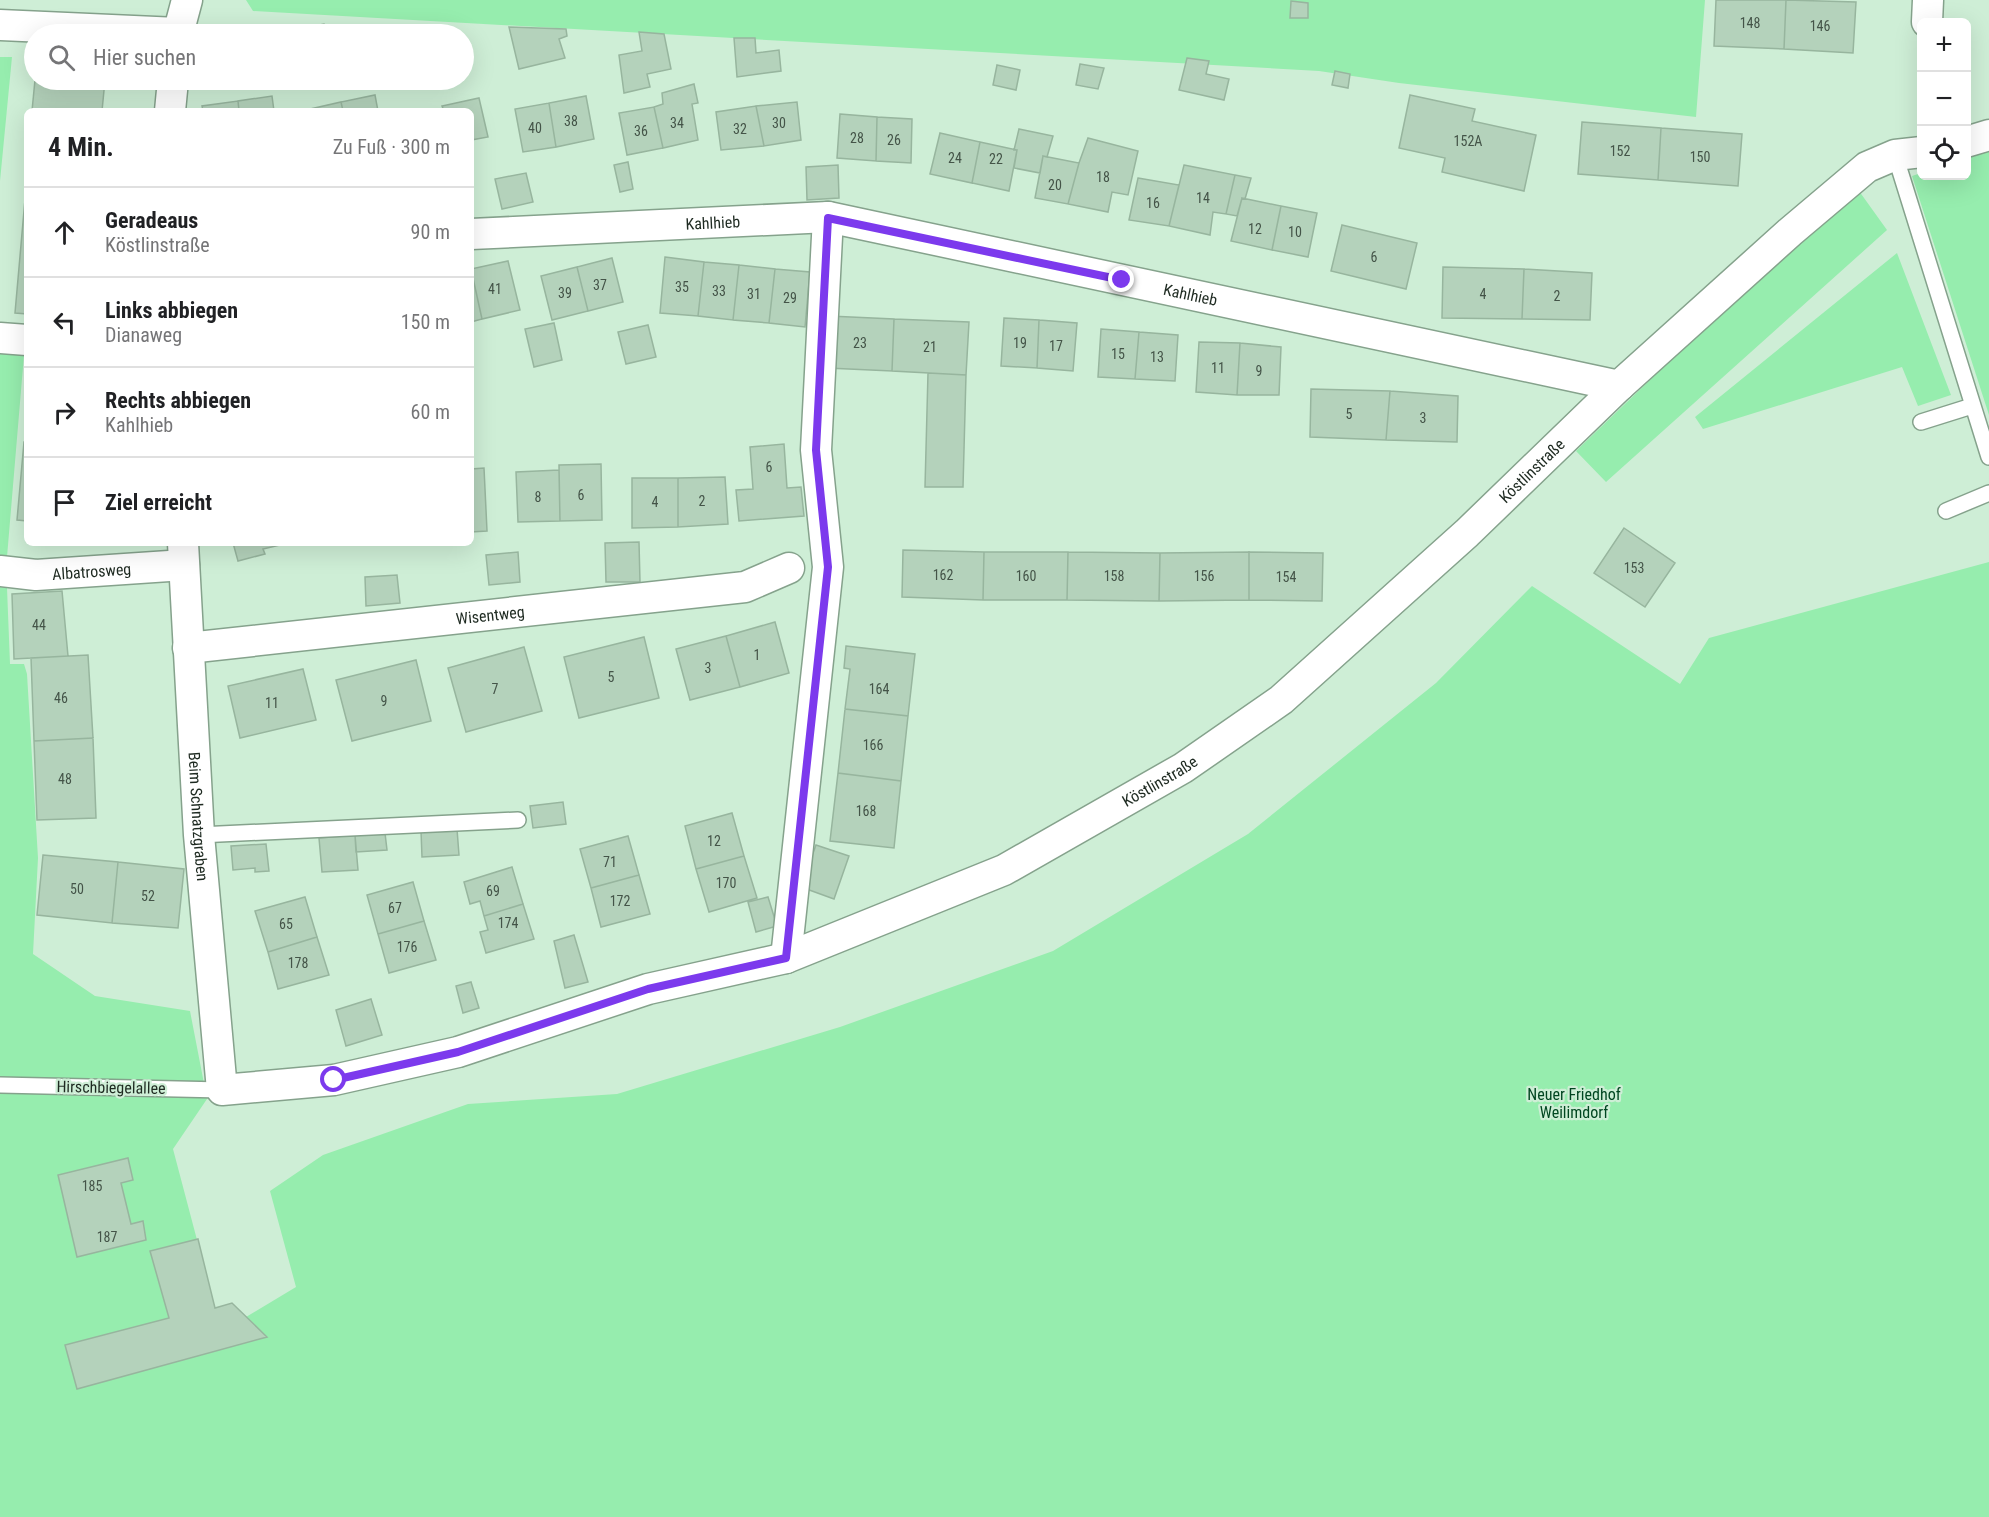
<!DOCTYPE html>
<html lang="de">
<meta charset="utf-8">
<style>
:root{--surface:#fff;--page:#f6f6f6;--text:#202124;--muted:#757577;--line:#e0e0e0}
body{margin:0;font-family:"Roboto Condensed",sans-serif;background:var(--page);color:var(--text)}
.controls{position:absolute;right:18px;top:18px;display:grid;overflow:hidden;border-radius:9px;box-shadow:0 6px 24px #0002}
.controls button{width:54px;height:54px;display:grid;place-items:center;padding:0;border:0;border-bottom:2px solid var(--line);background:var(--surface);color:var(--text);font:30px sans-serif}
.stop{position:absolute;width:18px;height:18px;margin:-14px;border:4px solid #7c3aed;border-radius:50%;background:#fff}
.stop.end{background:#7c3aed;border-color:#fff;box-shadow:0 2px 6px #0008}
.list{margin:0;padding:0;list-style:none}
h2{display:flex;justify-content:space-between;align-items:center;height:78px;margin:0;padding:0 24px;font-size:26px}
h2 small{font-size:20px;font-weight:400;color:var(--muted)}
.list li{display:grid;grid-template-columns:39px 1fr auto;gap:18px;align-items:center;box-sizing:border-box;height:90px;padding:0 24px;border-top:2px solid var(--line)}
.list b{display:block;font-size:22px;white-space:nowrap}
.list p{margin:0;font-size:20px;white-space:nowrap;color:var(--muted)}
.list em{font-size:20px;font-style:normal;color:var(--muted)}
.icon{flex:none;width:33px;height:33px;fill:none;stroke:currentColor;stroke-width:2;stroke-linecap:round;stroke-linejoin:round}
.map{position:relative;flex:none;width:1989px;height:1517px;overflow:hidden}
.search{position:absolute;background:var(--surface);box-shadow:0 6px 24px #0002;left:24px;top:24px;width:450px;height:66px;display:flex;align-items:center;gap:15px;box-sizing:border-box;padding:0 21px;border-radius:33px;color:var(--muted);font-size:22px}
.panel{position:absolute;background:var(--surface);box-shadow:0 6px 24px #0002;left:24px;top:108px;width:450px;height:438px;border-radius:9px}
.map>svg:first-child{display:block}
.green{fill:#96edae}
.building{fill:#b4d2bb;stroke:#97b59e;stroke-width:1.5}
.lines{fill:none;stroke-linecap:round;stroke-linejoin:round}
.lane-casing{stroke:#85a28c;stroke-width:18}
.street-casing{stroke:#85a28c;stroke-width:33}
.lane{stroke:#fff;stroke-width:15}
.street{stroke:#fff;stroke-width:30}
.route{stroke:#7c3aed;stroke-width:8}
.labels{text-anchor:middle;stroke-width:4.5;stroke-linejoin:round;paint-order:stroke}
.number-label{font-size:14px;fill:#445448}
.street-label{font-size:16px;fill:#1e2a21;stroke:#ceeed6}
.park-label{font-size:16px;fill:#004620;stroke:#ceeed6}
</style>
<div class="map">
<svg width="1989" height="1517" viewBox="0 0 1989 1517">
<rect width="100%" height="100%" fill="#ceeed6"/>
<!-- green -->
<path class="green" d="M 246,0 L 1705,0 L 1696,117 L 1399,83 L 1319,71 L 253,11 Z
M 0,57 L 12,57 L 0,181 Z
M 1989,149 L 1989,415 L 1912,176 L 1921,173 L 1922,176 L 1966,176 L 1967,157 Z
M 1854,184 L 1887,230 L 1606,482 L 1576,451 Z
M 1897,253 L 1951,395 L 1918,406 L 1902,367 L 1703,429 L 1695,417 Z
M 0,353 L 24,355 L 7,557 L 0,556 Z
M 1989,562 L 1989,1517 L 0,1517 L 0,587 L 7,588 L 10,664 L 24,664 L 27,674 L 38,858 L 33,954 L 95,996 L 190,1011 L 207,1099 L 173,1149 L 215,1308 L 246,1317 L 296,1287 L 270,1191 L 323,1155 L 468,1104 L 617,1094 L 840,1027 L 1053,951 L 1248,834 L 1436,683 L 1532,586 L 1680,684 L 1709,638 Z"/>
<!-- building -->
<path class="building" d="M 1716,0 L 1786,0 L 1784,49 L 1714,46 Z
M 1786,0 L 1856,2 L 1853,53 L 1784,49 Z
M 1291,1 L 1308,3 L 1308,18 L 1290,18 Z
M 324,24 L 327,34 L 303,34 L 303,28 Z
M 509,27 L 566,29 L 567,36 L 559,39 L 565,58 L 519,69 Z
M 238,29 L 239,34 L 204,34 Z
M 639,32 L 664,34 L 671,69 L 647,74 L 650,87 L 624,93 L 619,55 L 642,51 Z
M 734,38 L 755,38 L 756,53 L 779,50 L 781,71 L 737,77 Z
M 1187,58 L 1209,61 L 1206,74 L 1229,79 L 1224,100 L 1179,90 Z
M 1080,64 L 1104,68 L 1098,89 L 1076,85 Z
M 997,65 L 1020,70 L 1016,90 L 993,85 Z
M 1335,71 L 1350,74 L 1348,88 L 1332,85 Z
M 35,80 L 105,80 L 102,111 L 32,111 Z
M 694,84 L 698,103 L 692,104 L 698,140 L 663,148 L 654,107 L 663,104 L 662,93 Z
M 375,95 L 378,111 L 343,111 L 341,102 Z
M 1410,95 L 1475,109 L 1472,121 L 1536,135 L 1524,191 L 1442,172 L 1445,158 L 1399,148 Z
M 272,96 L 274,111 L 239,111 L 238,101 Z
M 586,96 L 594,139 L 556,147 L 549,103 Z
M 479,98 L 488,137 L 471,140 L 471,111 L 444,111 L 442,106 Z
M 238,101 L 239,111 L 203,111 L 202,106 Z
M 341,102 L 343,111 L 307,111 L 306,110 Z
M 797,102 L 801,140 L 764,146 L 756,106 Z
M 549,103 L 556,147 L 523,152 L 515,109 Z
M 756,106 L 764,146 L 721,150 L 716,112 Z
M 654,107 L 663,148 L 627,155 L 619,113 Z
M 840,114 L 877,117 L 876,161 L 837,158 Z
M 877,117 L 912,119 L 911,163 L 876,161 Z
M 1582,122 L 1661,128 L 1658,180 L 1578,174 Z
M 1661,128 L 1742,134 L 1738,186 L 1658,180 Z
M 1019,129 L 1053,136 L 1047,157 L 1043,156 L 1040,173 L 1014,168 L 1017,150 L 1014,150 Z
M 940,133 L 980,142 L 972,183 L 930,174 Z
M 1088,138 L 1138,151 L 1128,195 L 1112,192 L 1108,212 L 1068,204 L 1079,163 Z
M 980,142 L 1017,150 L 1009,191 L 972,183 Z
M 1043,156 L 1079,163 L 1068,204 L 1035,198 Z
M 628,162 L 633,189 L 620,192 L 614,165 Z
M 838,165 L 839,198 L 807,200 L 806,167 Z
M 1184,165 L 1235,175 L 1226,214 L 1213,212 L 1210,235 L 1169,226 Z
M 526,173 L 533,202 L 502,209 L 495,179 Z
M 1235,175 L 1251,178 L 1245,199 L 1242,198 L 1237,216 L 1226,214 Z
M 1138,178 L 1179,185 L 1169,226 L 1129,220 Z
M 26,188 L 27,188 L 27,314 L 15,313 Z
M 1242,198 L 1281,206 L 1272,250 L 1231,241 Z
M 1281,206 L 1317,213 L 1308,257 L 1272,250 Z
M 1342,225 L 1417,243 L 1406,289 L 1331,271 Z
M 665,257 L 704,262 L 698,316 L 660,313 Z
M 612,258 L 623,302 L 588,311 L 577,267 Z
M 508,261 L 520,310 L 482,319 L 471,269 Z
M 704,262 L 739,265 L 733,320 L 698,316 Z
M 739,265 L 775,269 L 769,323 L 733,320 Z
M 577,267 L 588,311 L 552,320 L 541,276 Z
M 1443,267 L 1524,269 L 1522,319 L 1442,318 Z
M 471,269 L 482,319 L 471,322 Z
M 775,269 L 810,272 L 805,327 L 769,323 Z
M 1524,269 L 1592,273 L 1590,320 L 1522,319 Z
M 829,316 L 894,319 L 892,371 L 827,368 Z
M 1004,318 L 1039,320 L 1037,368 L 1001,366 Z
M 894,319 L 969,322 L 966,375 L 892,371 Z
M 1039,320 L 1077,323 L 1073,371 L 1037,368 Z
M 554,323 L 562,360 L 534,367 L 525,329 Z
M 648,325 L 656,357 L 626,364 L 618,332 Z
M 1101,329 L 1139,332 L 1135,379 L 1098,377 Z
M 1139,332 L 1178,335 L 1175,381 L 1135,379 Z
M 1199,342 L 1240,343 L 1237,395 L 1196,392 Z
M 1240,343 L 1281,347 L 1279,395 L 1237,395 Z
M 928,373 L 966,375 L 963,487 L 925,487 Z
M 1311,389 L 1390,391 L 1386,440 L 1310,437 Z
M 1390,391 L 1458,396 L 1457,442 L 1386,440 Z
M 24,442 L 27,442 L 27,521 L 17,520 Z
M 784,444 L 787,488 L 801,487 L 804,516 L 739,521 L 736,490 L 753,489 L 750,447 Z
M 601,464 L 602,520 L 560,521 L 559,465 Z
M 484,468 L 487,531 L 471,532 L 471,469 Z
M 559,470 L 560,521 L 518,522 L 516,472 Z
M 725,477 L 728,524 L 678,527 L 678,478 Z
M 632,478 L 678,478 L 678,527 L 632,528 Z
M 1624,528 L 1675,563 L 1645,607 L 1594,573 Z
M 639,542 L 640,582 L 606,582 L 605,543 Z
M 233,543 L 279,543 L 280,545 L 263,549 L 265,554 L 238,561 Z
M 903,550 L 984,552 L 983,600 L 902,597 Z
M 518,552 L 520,582 L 489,585 L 486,555 Z
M 984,552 L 1068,552 L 1067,600 L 983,600 Z
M 1068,552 L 1160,553 L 1159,601 L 1067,600 Z
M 1249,552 L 1249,600 L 1159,601 L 1160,553 Z
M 1249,552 L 1323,553 L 1322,601 L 1249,600 Z
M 397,575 L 400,603 L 366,606 L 365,577 Z
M 62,591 L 68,656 L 14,659 L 12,594 Z
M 775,622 L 789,673 L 740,687 L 726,636 Z
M 726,636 L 740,687 L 690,700 L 676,649 Z
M 644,637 L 659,698 L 579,718 L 564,657 Z
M 846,646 L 915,654 L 908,716 L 845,709 L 850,669 L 844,668 Z
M 524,647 L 542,711 L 466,732 L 448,668 Z
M 88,655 L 93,738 L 34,741 L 31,658 Z
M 416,660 L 431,721 L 352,741 L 336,680 Z
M 303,669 L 316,720 L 240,738 L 228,686 Z
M 845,709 L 908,716 L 901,781 L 838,773 Z
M 93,738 L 96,818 L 37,820 L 34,741 Z
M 838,773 L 901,781 L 894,848 L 830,841 Z
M 563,802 L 566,824 L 533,828 L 530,806 Z
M 732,813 L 744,856 L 696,869 L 685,826 Z
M 457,829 L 459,855 L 422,857 L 421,831 Z
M 385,833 L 387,850 L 356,852 L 355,835 Z
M 355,835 L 358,870 L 322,872 L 319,838 Z
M 628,836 L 639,875 L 591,888 L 580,849 Z
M 266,844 L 269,871 L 255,872 L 255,868 L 233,870 L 231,846 Z
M 816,845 L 849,856 L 834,899 L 801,887 Z
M 43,855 L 118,862 L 112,923 L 37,915 Z
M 744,856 L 757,898 L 709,912 L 696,869 Z
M 118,862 L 184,869 L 178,928 L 112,923 Z
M 512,867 L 523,904 L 484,916 L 480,901 L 470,904 L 464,882 Z
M 639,875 L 650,914 L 601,927 L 591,888 Z
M 413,882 L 424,921 L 378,934 L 367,895 Z
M 305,897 L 317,937 L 268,952 L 255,911 Z
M 768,897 L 777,926 L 756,932 L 748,902 Z
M 523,904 L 534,939 L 486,953 L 480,932 L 488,930 L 484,916 Z
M 424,921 L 436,960 L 389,973 L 378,934 Z
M 574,935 L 588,982 L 565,988 L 554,941 Z
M 317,937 L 329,975 L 278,989 L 268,952 Z
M 471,982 L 479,1008 L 463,1013 L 456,986 Z
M 371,999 L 382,1035 L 346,1046 L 336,1010 Z
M 128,1158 L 133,1180 L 121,1183 L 131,1224 L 143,1221 L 146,1240 L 77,1257 L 58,1175 Z
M 198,1239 L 215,1308 L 232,1303 L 267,1337 L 77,1389 L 65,1345 L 169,1318 L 150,1251 Z"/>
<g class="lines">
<defs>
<path id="lane" d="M 1895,155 L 1989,457
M 1921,422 L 1972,406
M 1946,511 L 1989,493
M 199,835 L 518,820
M 0,1085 L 222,1090"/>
<g id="street">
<path d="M 1927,22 L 1928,0"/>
<path d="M 0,25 L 178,33"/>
<path d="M 178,34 L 187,0"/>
<path d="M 170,111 L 173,80"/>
<path d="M 1966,142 L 1989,135"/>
<path id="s1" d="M 471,234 L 828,217 L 1619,386"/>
<path d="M 0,338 L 27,340"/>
<path id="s2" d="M 183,543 L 199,835 L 222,1090 L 334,1080 L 458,1052 L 648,989 L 786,958 L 1004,870 L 1183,768 L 1281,700 L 1467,533 L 1619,386 L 1790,232 L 1867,167 L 1895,155 L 1922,152"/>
<path id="s3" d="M 0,571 L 36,575 L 184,565"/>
<path id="s4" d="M 188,648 L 745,587 L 789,568"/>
<path d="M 786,958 L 828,567 L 816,450 L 828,217"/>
</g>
</defs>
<!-- lane casing -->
<use href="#lane" class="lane-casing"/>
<!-- street casing -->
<use href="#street" class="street-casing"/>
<!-- lane -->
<use href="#lane" class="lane"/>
<!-- street -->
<use href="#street" class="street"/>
</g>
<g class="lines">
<!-- route -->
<path class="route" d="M 334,1080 L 458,1052 L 648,989 L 786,958 L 828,567 L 816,450 L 828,218 L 1122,280"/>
</g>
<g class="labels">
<!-- number labels -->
<g class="number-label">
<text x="1750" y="28">148</text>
<text x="1820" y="31">146</text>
<text x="571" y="126">38</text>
<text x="677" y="128">34</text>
<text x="779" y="128">30</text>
<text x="535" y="133">40</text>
<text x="740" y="134">32</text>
<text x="641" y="136">36</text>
<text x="857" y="143">28</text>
<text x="894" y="145">26</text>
<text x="1468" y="146">152A</text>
<text x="1620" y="156">152</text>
<text x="1700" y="162">150</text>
<text x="955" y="163">24</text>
<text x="996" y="164">22</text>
<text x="1103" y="182">18</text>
<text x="1055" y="190">20</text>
<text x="1203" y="203">14</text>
<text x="1153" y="208">16</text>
<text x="1255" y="234">12</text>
<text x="1295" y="237">10</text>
<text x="1374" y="262">6</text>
<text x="600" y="290">37</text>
<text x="682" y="292">35</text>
<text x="495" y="294">41</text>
<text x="719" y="296">33</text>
<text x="565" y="298">39</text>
<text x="754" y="299">31</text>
<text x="1483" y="299">4</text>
<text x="1557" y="301">2</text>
<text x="790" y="303">29</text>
<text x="860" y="348">23</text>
<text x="1020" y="348">19</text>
<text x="1056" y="351">17</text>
<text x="930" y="352">21</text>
<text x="1118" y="359">15</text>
<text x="1157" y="362">13</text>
<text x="1218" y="373">11</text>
<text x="1259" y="376">9</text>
<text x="1349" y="419">5</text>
<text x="1423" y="423">3</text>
<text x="769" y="472">6</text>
<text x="581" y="500">6</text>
<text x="538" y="502">8</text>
<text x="702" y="506">2</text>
<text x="655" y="507">4</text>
<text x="1634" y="573">153</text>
<text x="943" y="580">162</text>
<text x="1026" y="581">160</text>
<text x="1114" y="581">158</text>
<text x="1204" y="581">156</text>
<text x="1286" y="582">154</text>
<text x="39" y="630">44</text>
<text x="757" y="660">1</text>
<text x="708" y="673">3</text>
<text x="611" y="682">5</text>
<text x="495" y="694">7</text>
<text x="879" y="694">164</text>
<text x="61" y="703">46</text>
<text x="384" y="706">9</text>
<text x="272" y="708">11</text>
<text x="873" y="750">166</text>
<text x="65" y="784">48</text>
<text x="866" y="816">168</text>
<text x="714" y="846">12</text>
<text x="610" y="867">71</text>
<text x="726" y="888">170</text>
<text x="77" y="894">50</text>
<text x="493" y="896">69</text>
<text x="148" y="901">52</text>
<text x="620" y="906">172</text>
<text x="395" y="913">67</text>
<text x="508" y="928">174</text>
<text x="286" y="929">65</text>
<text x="407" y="952">176</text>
<text x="298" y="968">178</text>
<text x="92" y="1191">185</text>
<text x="107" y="1242">187</text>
</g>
<!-- street labels -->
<g class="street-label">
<text dy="6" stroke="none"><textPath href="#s1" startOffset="242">Kahlhieb</textPath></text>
<text dy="6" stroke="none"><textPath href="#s1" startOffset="728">Kahlhieb</textPath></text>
<text dy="6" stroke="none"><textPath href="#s2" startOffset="2030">Köstlinstraße</textPath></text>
<text dy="6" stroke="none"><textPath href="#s3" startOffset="92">Albatrosweg</textPath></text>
<text dy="6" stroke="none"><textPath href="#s4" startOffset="304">Wisentweg</textPath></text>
<text dy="6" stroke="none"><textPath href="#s2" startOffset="1544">Köstlinstraße</textPath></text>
<text dy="6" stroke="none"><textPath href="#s2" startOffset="274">Beim Schnatzgraben</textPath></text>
<text transform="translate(111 1087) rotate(1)" y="6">Hirschbiegelallee</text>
</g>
<!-- park labels -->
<g class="park-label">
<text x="1574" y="1100">Neuer Friedhof<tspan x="1574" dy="18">Weilimdorf</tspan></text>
</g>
</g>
</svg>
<div class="controls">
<button>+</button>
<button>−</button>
<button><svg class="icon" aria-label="locate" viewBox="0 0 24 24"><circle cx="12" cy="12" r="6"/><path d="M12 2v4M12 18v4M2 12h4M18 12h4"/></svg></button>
</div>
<div class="stop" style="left:334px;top:1080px"></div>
<div class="stop end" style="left:1122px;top:280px"></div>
<div class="search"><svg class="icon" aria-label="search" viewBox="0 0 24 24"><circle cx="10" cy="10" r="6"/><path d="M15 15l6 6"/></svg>Hier suchen</div>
<section class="panel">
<h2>4 Min.<small>Zu Fuß · 300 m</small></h2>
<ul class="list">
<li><svg class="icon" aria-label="ahead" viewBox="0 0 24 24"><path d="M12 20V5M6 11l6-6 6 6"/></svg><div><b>Geradeaus</b><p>Köstlinstraße</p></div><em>90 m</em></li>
<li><svg class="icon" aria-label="left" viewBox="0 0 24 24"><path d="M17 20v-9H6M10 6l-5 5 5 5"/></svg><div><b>Links abbiegen</b><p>Dianaweg</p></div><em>150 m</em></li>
<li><svg class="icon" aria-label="right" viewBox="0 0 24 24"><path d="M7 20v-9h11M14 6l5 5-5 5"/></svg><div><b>Rechts abbiegen</b><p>Kahlhieb</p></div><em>60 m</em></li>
<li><svg class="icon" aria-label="arrive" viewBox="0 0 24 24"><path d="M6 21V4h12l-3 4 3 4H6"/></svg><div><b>Ziel erreicht</b></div></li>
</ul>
</section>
</div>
